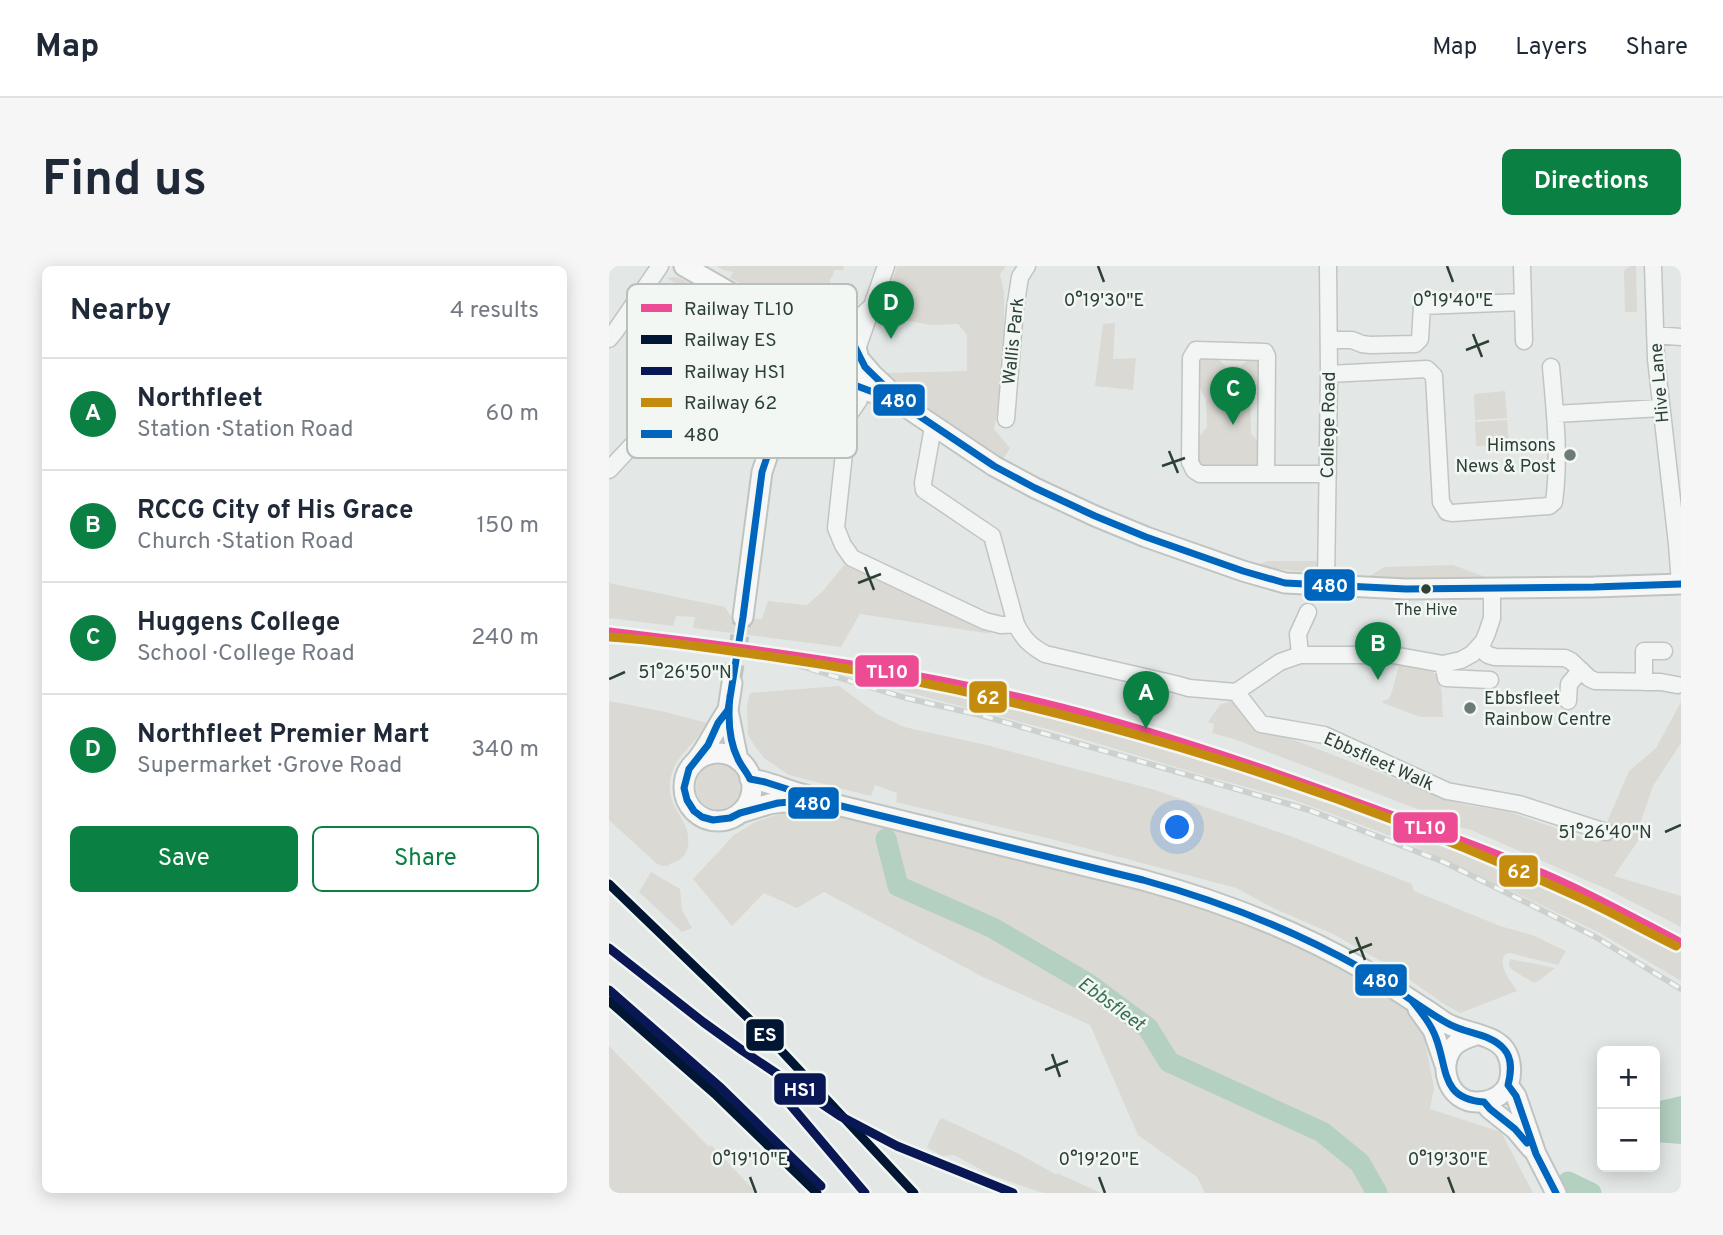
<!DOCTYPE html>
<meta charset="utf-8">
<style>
:root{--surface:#fff;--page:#f6f6f7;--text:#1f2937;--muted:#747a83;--line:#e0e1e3;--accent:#0b8043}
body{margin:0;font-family:Overpass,sans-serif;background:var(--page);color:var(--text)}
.controls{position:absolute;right:21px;bottom:21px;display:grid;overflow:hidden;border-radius:10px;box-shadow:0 4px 18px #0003}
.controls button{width:63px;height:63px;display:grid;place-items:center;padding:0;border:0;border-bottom:2px solid var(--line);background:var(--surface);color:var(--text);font:35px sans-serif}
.you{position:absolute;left:569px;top:562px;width:24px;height:24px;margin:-18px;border:5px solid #fff;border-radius:50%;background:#1a73e8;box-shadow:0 0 0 10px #1a73e833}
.badge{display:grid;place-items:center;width:46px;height:46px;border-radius:50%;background:var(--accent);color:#fff;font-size:23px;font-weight:700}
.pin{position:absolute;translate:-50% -58px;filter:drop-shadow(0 2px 4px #0008)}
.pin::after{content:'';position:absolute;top:37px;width:24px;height:21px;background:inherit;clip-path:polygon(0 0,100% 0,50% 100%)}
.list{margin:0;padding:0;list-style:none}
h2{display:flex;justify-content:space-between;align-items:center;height:91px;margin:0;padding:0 28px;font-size:30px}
h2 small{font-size:23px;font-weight:400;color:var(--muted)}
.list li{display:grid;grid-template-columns:46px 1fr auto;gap:21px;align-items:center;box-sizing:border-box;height:112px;padding:0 28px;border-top:2px solid var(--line)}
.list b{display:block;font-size:26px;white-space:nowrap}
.list p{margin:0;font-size:23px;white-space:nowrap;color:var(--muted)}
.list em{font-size:23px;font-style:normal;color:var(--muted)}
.actions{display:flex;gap:14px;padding:21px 28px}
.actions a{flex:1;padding:16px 0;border:2px solid var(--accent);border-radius:10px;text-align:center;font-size:24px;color:var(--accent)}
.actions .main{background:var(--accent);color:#fff}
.map{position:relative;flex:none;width:1072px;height:927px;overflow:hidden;border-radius:10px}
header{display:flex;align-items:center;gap:42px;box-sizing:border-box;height:98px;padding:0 35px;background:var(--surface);border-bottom:2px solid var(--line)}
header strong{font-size:33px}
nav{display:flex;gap:38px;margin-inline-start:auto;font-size:24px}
.intro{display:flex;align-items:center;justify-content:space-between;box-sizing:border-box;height:168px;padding:0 42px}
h1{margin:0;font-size:49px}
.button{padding:18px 32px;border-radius:10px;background:var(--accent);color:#fff;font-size:24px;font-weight:700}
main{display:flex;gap:42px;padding:0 42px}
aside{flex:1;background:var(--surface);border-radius:10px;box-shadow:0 4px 18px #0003}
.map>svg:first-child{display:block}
.green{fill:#dad9d3}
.water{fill:#b4d0c0}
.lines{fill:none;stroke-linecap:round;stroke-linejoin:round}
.river{stroke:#b4d0c0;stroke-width:21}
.major-tunnel{stroke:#bec6c3;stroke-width:19;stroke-dasharray:19 10;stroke-linecap:butt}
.minor-casing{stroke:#c0c5c3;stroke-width:19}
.major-casing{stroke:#bfc4c1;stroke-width:23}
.minor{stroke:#f3f5f4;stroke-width:16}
.major{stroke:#f7f7f7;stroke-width:19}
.rail-casing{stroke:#ccd0ce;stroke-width:6}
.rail{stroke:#f2f7f4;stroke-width:3.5;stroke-dasharray:10;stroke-linecap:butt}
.bus-1-casing{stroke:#f2f7f4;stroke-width:12}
.bus-1{stroke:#0065bd;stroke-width:7}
.rail-1-casing{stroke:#f2f7f4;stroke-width:14}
.rail-2-casing{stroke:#f2f7f4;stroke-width:14}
.rail-3-casing{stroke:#f2f7f4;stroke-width:14}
.rail-4-casing{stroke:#f2f7f4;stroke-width:14}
.rail-1{stroke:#ee4b95;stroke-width:9}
.rail-2{stroke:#011633;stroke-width:9}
.rail-3{stroke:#091855;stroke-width:9}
.rail-4{stroke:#c48c0e;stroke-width:9}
.ticks{fill:none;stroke:#2c4036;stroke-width:2.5}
.poi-dot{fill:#6c7b74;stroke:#f2f7f4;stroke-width:2.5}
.bus-dot{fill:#2c4036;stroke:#f2f7f4;stroke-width:2.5}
.labels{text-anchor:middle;stroke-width:5;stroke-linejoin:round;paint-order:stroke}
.bus-label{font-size:16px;fill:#2c4036;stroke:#f2f7f4}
.street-label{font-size:18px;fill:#2c4036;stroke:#f2f7f4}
.poi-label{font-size:18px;fill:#2c4036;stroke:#f2f7f4;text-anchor:end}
.water-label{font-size:19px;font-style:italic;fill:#397151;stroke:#f2f7f4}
.key{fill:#f2f7f4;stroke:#b7c0bb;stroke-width:2}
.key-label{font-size:19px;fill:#2c4036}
.ticks-label{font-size:18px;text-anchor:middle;fill:#2c4036;stroke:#f2f7f4;stroke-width:5;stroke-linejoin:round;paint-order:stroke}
.line-badge{stroke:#f2f7f4;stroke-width:2.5}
.badge-label{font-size:19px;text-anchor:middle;font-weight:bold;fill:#fff}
</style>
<header>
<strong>Map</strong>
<nav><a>Map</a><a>Layers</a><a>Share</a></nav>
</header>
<div class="intro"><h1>Find us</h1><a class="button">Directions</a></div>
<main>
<aside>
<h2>Nearby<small>4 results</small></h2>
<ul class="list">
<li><span class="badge">A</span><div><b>Northfleet</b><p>Station · Station Road</p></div><em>60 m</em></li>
<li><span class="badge">B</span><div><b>RCCG City of His Grace</b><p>Church · Station Road</p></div><em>150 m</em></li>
<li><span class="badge">C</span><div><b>Huggens College</b><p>School · College Road</p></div><em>240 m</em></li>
<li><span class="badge">D</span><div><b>Northfleet Premier Mart</b><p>Supermarket · Grove Road</p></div><em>340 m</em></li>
</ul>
<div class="actions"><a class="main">Save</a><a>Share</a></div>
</aside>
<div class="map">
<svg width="1072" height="927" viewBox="0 0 1072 927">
<rect width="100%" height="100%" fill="#e3e8e6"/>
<!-- green -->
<path class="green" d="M 108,0 L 235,0 L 234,4 L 225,4 L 224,11 L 222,11 L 217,34 L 211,33 L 211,35 L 183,31 L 183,32 C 160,28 141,24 121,12 L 124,6 L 114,4 Z
M 288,0 L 397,0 L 391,8 L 395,26 L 395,111 L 385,163 L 401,182 L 394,193 L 338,158 L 281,115 L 277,107 L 358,105 L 358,69 L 349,58 L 322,59 L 273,50 Z
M 1022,0 L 1027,0 L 1028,46 L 1016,46 L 1015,6 L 1016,3 Z
M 67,11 L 73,13 L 110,36 C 119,35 123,36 128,43 L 126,46 L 114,49 L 58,12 Z
M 506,57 L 504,93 L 527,92 L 524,124 L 486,120 L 494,58 Z
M 645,88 L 650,89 L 654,118 L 641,128 L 642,168 L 652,178 L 652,203 L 587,201 L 585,177 L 598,161 L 597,133 L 587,116 L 588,91 L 605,90 L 617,100 L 632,100 Z
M 896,125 L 898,152 L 866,154 L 865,128 Z
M 898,154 L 900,179 L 867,180 L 866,156 Z
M 660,295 L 707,295 L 711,296 L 706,303 L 697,306 L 649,301 L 653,297 Z
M 235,299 L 383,368 L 251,348 L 232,381 L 84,362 L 86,351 L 67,350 L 64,360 L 0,352 L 0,317 L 116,341 L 123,352 L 153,353 L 159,335 L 198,339 L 213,326 Z
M 844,299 L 887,315 L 873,316 L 758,312 L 775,301 Z
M 212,398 L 392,435 L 468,453 L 468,455 L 518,468 L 517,471 L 528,475 L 546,476 L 596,490 L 728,536 L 740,538 L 866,588 L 1072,684 L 1072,715 L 991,667 L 913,630 L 790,573 L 685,534 L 593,509 L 457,468 L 211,403 Z
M 791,398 C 836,404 832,409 834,451 L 812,451 L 774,437 L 774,434 C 776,434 779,434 780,432 C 783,430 788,404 791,398 Z
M 230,420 L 268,448 L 295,461 L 377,479 L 546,524 L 684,571 L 803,618 L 805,625 L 891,660 L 923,669 L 957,685 L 949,699 L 901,687 L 895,689 C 890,702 901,714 908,725 L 851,747 L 832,736 L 784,702 L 724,668 L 664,642 L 627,622 L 446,574 L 287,536 L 288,527 L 266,519 L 262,530 L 180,509 L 155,492 L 145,479 L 139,469 L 138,439 L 141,427 Z
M 626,433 L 646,459 L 852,538 L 901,546 L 989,577 L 1020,505 L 1047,482 L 1072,436 L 1072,477 L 1044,520 L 1032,555 L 1029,575 L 1005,610 L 1072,630 L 1072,661 L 1000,624 L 862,564 L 823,554 L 824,549 L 628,474 L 603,467 L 605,458 L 599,456 L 611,439 Z
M 0,435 L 52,445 L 98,457 C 89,476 69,487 63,507 C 60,515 60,526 63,534 C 66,543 72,550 76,559 C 83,576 80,594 60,598 L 60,600 L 53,600 L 47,597 L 0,554 Z
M87 521a23 23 0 1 1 46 0a23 23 0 1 1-46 0Z
M 197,540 L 580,633 L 690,677 L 793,734 L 819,768 L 815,770 L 825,822 L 821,843 L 892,866 L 924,927 L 596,927 L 588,911 L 529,869 L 481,759 L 374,711 L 215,626 L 188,642 L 155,627 L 123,660 L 84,613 L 125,569 L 146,556 L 167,549 L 166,542 Z
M 42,606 L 71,623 L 73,644 L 83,662 L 73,666 L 30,626 Z
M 901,693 L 946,702 L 931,714 L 925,717 L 902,703 L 900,699 Z
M 0,780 L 100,881 L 102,879 L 148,927 L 0,927 Z
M 333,852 L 410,888 L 446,908 L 450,908 L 492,927 L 434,927 L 382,909 L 345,889 L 333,890 L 318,881 L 330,855 Z"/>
<!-- water -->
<path class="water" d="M 1072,830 L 1072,878 L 1046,876 L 1046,836 Z"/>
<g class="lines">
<!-- river -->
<path class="river" d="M 277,573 L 289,620 L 384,662 L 478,717 L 539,762 L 560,796 L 713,866 L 751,897 L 768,927
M 959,916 L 982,927"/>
<!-- major-tunnel -->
<path class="major-tunnel" d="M 123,417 L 134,351"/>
<defs>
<path id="minor" d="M 913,0 L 915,75
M 1044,0 L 1047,93 L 1068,278 L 1071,318
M 227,65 L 247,55 L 262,41
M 1046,69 L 1072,71
M 0,73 L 5,67 L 51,0
M 720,74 L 743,74 L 753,78 L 761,79 L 806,78 L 811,73 L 813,40 L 914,36
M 248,83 L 277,0
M 720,108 L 818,103 L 825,110 L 832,236 L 838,246 L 843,247 L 940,240 L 945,236 C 951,192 946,146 942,101
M 250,134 L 239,150 L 227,262 L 234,279 L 243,292 L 376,355 L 392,359 L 407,358
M 222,142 L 239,150
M 946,148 L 1052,142
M 397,153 L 406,43 L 411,11 L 418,0
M 324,161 L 314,217 L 315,224 L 383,270 L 407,358 C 414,373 422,380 436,388 L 566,418 L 580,422 L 627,426
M 0,204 L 132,63 L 146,41
M 657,207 L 658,90 L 656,86 L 587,84 L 582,92 L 581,196 L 585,204 L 591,208 L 719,208
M 717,319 L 720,108 L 719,0
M 699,346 L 689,368 L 691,389 L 784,389 L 834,398 L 852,394 L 863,388 L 874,376 L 878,367 L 883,352 L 883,323
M 870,381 L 879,389 L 886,391 L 956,392 L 962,395 L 980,412 L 986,415 L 1052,416 L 1068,419
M 691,389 L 671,396 L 627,426 L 652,458 L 715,469 L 838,525 L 910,538 L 997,566
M 834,398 L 837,412 L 881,414
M 1035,416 L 1035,385 L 1055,385
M 959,435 L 960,418 L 972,404"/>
<path id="major" d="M 75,0 L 146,41 L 181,55 L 205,70
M193 93a28 28 0 1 1 56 0a28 28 0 1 1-56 0Z
M 250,93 L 264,109 L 300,143 L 385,200 L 426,222 L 486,250 L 537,271 L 634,305 L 676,317 L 797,323 L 985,321 L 1072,318
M 234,119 L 248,120 L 283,135
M 134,351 L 153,206 L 162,179 L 195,105
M 123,417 L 119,444 L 129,494
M75 521a34 34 0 1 1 68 0a34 34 0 1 1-68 0Z
M 87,495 C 100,479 107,461 119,444
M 141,513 C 160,515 178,525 197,529
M 131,547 L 160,538 L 173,536 L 224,538 L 534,614 C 611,635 685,663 754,703 C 777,717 799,732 821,746 C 827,750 833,755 839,758 C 856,767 885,768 896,784 C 903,795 904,813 896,824 C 889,832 879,836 868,836 C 840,836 828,801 844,781 C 850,774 858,772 867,769
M 809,743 L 824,764 L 836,799
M 899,819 L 907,830 L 927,888 L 947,927
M 875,836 L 881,843 L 906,863 L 922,882"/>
</defs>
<!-- minor casing -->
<use href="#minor" class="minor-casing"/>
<!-- major casing -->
<use href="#major" class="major-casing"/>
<!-- minor -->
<use href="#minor" class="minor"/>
<!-- major -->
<use href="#major" class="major"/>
<defs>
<path id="rail" d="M 144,383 L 168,393 L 297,432 L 371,449 L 700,544 L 835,596 L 985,670 L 1072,723"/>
</defs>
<!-- rail casing -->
<use href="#rail" class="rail-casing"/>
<!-- rail -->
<use href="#rail" class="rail"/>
<defs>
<path id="bus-1" d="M 173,155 L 194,110 L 194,85 L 202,73 L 215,66 L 229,66 L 242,73 L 256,101 L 291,135
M 121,430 C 119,450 120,475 129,493 C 132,500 138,506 141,513 L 156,516 L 200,530
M 803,735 C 812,746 822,758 827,772 C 839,804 832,833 875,836 L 881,843 L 906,863 L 918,877
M 947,927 L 927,888 L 907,830 L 899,819 C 902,807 904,793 895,783 C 881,767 856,768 838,757 C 808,740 782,718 752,702 C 683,663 610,635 534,614 L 224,538 L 182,536 L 169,537 L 131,547 L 121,552 L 104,554 L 93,551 L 85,545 L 78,534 L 75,522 L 80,503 L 99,479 L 109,457 L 119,444 L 134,351 L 153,206 L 162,179 L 177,148 L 195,132 L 214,121 L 234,119 L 248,120 L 264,126 L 300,143 L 385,200 L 426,222 L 486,250 L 537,271 L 634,305 L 676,317 L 797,323 L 985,321 L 1072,318"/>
</defs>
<!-- bus-1 casing -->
<use href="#bus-1" class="bus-1-casing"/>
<!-- bus-1 -->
<use href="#bus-1" class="bus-1"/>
<defs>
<path id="rail-1" d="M 0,366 C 144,383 288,402 429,436 C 538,462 646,499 751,538 C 808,559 865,578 920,602 C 972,623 1022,651 1072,677"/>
<path id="rail-2" d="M 0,618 L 166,778 L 305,927
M 0,735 L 106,828 L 208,927"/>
<path id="rail-3" d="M 0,682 L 94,756 L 134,785 L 231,850 L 288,880 L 404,927
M 0,724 L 112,822 L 212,920
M 173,829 L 256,927"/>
<path id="rail-4" d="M 0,371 C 50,374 100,382 151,389 C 431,428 709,513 967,630 C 1001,645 1034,664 1067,680"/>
</defs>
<!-- rail-1 casing -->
<use href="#rail-1" class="rail-1-casing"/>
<!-- rail-2 casing -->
<use href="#rail-2" class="rail-2-casing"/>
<!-- rail-3 casing -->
<use href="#rail-3" class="rail-3-casing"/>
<!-- rail-4 casing -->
<use href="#rail-4" class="rail-4-casing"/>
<!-- rail-1 -->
<use href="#rail-1" class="rail-1"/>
<!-- rail-2 -->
<use href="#rail-2" class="rail-2"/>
<!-- rail-3 -->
<use href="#rail-3" class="rail-3"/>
<!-- rail-4 -->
<use href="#rail-4" class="rail-4"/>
</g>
<!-- ticks -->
<path class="ticks" d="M 489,0 L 495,16M 838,0 L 844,16M 864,68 L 873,91M 857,84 L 880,75M 560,185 L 569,207M 553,200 L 576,192M 256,301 L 265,324M 249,317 L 272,308M 0,413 L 16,406M 1056,566 L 1072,559M 747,671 L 756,694M 740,687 L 763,678M 443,788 L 451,811M 436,804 L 459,795M 141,911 L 147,927M 490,911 L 496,927M 839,911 L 845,927"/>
<!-- markers -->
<g class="poi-dot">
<circle cx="961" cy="189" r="7"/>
<circle cx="861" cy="442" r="7"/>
</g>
<circle class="bus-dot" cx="817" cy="323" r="6"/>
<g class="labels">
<!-- bus labels -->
<g class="bus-label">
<text x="817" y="349">The Hive</text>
</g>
<!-- street labels -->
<g class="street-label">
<text transform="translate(404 75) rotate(-84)" y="6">Wallis Park</text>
<text transform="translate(1050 117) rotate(-95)" y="6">Hive Lane</text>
<text transform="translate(719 159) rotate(-89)" y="6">College Road</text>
<text transform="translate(770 495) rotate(24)" y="6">Ebbsfleet Walk</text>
</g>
<!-- poi labels -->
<g class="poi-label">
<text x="947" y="185">Himsons<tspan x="947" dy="21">News &amp; Post</tspan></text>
<text x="875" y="438" text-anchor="start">Ebbsfleet<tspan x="875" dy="21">Rainbow Centre</tspan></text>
</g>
<!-- water labels -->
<g class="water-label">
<text transform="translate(503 737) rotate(36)" y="7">Ebbsfleet</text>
</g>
</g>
<!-- legend -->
<rect x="18" y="18" width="230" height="174" rx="10" class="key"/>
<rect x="32" y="38" width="31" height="8" fill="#ee4b95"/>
<rect x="32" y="69" width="31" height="9" fill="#011633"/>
<rect x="32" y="101" width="31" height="8" fill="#091855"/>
<rect x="32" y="132" width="31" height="9" fill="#c48c0e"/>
<rect x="32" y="164" width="31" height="8" fill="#0065bd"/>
<g class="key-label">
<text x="75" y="49">Railway TL10</text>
<text x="75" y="80">Railway ES</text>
<text x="75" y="112">Railway HS1</text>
<text x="75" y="143">Railway 62</text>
<text x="75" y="175">480</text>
</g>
<g class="ticks-label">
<text x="495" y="40">0°19'30"E</text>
<text x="844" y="40">0°19'40"E</text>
<text x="76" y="412">51°26'50"N</text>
<text x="996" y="572">51°26'40"N</text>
<text x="141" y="899">0°19'10"E</text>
<text x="490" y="899">0°19'20"E</text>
<text x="839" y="899">0°19'30"E</text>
</g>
<g class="line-badge">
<rect x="263" y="117" width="54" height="34" rx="7" fill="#0065bd"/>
<rect x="694" y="302" width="53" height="34" rx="7" fill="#0065bd"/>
<rect x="245" y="388" width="66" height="34" rx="7" fill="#ee4b95"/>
<rect x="359" y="414" width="40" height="34" rx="7" fill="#c48c0e"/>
<rect x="178" y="520" width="53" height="34" rx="7" fill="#0065bd"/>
<rect x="783" y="545" width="67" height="33" rx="7" fill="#ee4b95"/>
<rect x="889" y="588" width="41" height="34" rx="7" fill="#c48c0e"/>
<rect x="745" y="697" width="54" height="34" rx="7" fill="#0065bd"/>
<rect x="136" y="752" width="40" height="34" rx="7" fill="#011633"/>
<rect x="164" y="806" width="54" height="34" rx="7" fill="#091855"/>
</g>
<g class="badge-label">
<text x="290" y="141">480</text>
<text x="721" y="326">480</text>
<text x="278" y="412">TL10</text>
<text x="379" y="438">62</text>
<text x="204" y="544">480</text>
<text x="816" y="568">TL10</text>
<text x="910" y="612">62</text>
<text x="772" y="721">480</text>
<text x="156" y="775">ES</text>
<text x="191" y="830">HS1</text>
</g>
</svg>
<div class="controls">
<button>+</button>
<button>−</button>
</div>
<div class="you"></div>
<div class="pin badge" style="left:537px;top:463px">A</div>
<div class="pin badge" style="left:769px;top:414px">B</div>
<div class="pin badge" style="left:624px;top:159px">C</div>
<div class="pin badge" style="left:282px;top:73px">D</div>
</div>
</main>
